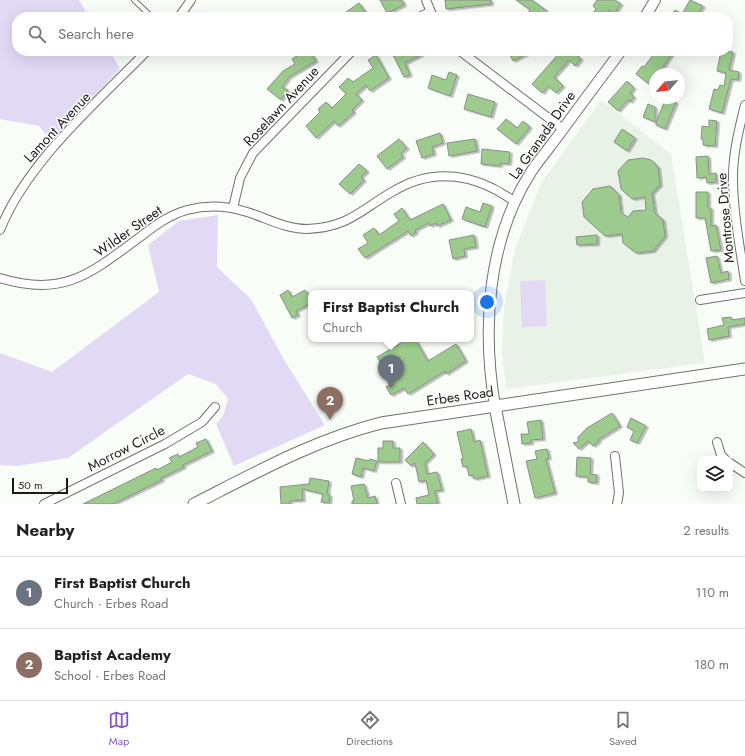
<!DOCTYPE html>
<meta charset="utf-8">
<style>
:root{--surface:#fff;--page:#f2f2f2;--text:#202124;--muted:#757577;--line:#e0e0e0;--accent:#8757d0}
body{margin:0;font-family:Jost,sans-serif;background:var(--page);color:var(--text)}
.controls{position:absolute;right:12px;bottom:12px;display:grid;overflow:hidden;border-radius:8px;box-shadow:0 4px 16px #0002}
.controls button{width:36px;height:36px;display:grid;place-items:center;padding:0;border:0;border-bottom:1px solid var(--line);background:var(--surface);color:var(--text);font:20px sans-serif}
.compass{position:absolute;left:649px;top:68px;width:36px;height:36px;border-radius:50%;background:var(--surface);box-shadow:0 4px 16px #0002;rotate:242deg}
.scale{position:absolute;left:12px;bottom:10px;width:56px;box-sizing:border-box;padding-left:4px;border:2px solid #1b1c1a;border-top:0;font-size:11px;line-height:14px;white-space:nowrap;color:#1b1c1a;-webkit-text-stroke:3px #fff;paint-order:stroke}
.you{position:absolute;left:487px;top:302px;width:14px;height:14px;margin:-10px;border:3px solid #fff;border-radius:50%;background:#1a73e8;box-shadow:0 0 0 6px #1a73e833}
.badge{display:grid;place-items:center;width:26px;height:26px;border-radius:50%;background:var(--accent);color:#fff;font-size:13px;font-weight:700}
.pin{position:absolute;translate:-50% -33px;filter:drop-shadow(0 1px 2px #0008)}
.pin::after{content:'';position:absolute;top:21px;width:14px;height:12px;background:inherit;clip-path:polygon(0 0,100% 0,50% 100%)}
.popup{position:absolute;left:308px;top:290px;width:166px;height:52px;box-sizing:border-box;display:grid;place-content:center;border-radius:8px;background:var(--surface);filter:drop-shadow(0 1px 3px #0005);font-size:13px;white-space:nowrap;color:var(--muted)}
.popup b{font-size:15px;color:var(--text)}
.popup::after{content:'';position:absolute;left:50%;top:100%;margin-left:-8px;border:8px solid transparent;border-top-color:var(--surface)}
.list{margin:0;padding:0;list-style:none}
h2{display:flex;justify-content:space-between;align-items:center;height:52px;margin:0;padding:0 16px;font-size:17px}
h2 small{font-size:13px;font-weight:400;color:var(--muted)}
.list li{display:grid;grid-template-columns:26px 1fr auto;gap:12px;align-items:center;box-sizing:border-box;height:72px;padding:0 16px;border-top:1px solid var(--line)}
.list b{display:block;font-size:15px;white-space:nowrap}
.list p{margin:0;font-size:13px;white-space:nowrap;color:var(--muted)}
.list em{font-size:13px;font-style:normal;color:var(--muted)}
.icon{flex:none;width:22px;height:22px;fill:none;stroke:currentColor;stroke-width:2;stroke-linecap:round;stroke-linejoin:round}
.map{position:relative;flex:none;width:745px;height:504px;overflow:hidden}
.search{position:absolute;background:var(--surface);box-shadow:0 4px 16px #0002;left:12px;right:12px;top:12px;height:44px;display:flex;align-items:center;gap:10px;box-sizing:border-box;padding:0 14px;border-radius:16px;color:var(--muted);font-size:15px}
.sheet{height:196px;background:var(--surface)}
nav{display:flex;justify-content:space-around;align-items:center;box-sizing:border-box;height:56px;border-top:1px solid var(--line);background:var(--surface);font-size:11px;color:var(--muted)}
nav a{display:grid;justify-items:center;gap:2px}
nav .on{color:var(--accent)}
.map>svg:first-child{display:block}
.built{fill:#e9f2e6}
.green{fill:#e2daf5}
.building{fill:#9ccb8d;stroke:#8a8e89;filter:url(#shadow)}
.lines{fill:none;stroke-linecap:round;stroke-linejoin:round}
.service-casing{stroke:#6e726d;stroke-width:6}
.minor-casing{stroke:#6e726d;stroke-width:10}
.tertiary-casing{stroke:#6e726d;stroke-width:12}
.secondary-casing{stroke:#6e726d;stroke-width:13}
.service{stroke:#fff;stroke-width:4}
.minor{stroke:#fff;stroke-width:8}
.tertiary{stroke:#fff;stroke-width:10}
.secondary{stroke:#fff;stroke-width:11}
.labels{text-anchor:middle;stroke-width:3;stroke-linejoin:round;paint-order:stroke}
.street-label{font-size:14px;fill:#1b1c1a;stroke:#fff}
</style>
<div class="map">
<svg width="745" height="504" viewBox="0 0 745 504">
<defs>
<filter id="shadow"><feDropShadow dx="2.5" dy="1.5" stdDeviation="0" flood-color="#0004"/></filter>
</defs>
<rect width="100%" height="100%" fill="#f9fdf7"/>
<!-- built -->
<path class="built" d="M 601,100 L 671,154 L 705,363 L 506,389 L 502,353 L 504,307 L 515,249 L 541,183 Z"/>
<!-- green -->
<path class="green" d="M 0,0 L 79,0 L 89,17 L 17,17 L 17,51 L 110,51 L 120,69 L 51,141 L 39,126 L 0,119 Z
M 218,215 L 217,267 L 251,299 L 283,358 L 325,425 L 234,466 L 216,424 L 223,416 L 228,399 L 216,384 L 188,374 L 68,458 L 17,466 L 0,465 L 0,353 L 52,372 L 159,292 L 148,245 L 179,221 Z
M 545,280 L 547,326 L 522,327 L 520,281 Z"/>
<!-- building -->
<path class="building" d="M 380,0 L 402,0 L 404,5 L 387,13 Z
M 445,0 L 491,0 L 491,4 L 446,9 Z
M 516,0 L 532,0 L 547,11 L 542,17 L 524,17 L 530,10 Z
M 597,0 L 615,0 L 621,4 L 614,14 L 609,10 L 604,17 L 596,17 L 592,14 L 596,9 L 593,6 Z
M 690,0 L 703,6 L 696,17 L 670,17 L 675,10 L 682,14 Z
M 359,3 L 369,17 L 339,17 Z
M 305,51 L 310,51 L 316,61 L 289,77 L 282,87 L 288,90 L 281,100 L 267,89 L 283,71 L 295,64 L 292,59 Z
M 391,51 L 419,51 L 421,55 L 405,63 L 410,75 L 404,77 Z
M 508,51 L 532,51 L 513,61 Z
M 561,51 L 572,51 L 581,59 L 575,66 L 569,60 L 554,77 L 563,86 L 556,93 L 548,86 L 542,93 L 532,84 Z
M 656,51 L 674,51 L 658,74 L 655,74 L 655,89 L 636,74 L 642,66 L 644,67 Z
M 721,51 L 733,52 L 729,70 L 739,72 L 738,80 L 731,79 L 722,113 L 709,109 L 714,89 L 718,90 L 720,85 L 724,86 L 726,73 L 717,71 Z
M 376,55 L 389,78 L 370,91 L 366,85 L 356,94 L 362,100 L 352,110 L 354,112 L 338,126 L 334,121 L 316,138 L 306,126 L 320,112 L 318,109 L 326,102 L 332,108 L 346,94 L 339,87 L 348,78 L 353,82 L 373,68 L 368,60 Z
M 449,72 L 457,75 L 450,96 L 428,88 L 432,75 L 446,80 Z
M 627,81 L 634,88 L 630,93 L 634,97 L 630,102 L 628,100 L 618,111 L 608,102 Z
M 468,94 L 495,102 L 491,117 L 464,109 Z
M 666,98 L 676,102 L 665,129 L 656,125 L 656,122 Z
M 648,104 L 655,107 L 655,122 L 643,117 Z
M 506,119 L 517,128 L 523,121 L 530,127 L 516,144 L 497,129 Z
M 709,120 L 717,121 L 715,146 L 703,145 L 703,139 L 701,139 L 702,126 L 709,127 Z
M 622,129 L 635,138 L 627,151 L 614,142 Z
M 440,133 L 443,143 L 432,147 L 434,154 L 422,158 L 416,141 Z
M 399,139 L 407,148 L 401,153 L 403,157 L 387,169 L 377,156 Z
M 475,139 L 477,151 L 449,156 L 447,143 Z
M 482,149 L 510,152 L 509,164 L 500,163 L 500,166 L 481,164 Z
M 708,156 L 709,174 L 716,173 L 716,182 L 707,183 L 706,177 L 697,178 L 696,157 Z
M 643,158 L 651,160 L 658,167 L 660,185 L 652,193 L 655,213 L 663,220 L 665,236 L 653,251 L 636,253 L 623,243 L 622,234 L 605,236 L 584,217 L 582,202 L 593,189 L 610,186 L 619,195 L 621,213 L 628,217 L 633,211 L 646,210 L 645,197 L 632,199 L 621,189 L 618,171 L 628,160 Z
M 359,164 L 367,171 L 361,177 L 364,180 L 350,194 L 339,184 Z
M 696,192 L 708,192 L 708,208 L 711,208 L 711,226 L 716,225 L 721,250 L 711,251 L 705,218 L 696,218 Z
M 483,203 L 492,206 L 485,227 L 462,219 L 466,207 L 480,212 Z
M 443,204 L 451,220 L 437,226 L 436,223 L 430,226 L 429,223 L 415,230 L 416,232 L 411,236 L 408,231 L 365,258 L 358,249 L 368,243 L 363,235 L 374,228 L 379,235 L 399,221 L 394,214 L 402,208 L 410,220 Z
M 474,235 L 476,247 L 464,249 L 465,256 L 453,259 L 449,240 Z
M 597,235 L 597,244 L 577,245 L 576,237 Z
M 717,256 L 721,273 L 728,271 L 729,279 L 711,283 L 706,258 Z
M 288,290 L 292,297 L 305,290 L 311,300 L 311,303 L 296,311 L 298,315 L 292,318 L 280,295 Z
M 731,317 L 732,320 L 745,318 L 745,324 L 728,327 L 729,336 L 709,340 L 707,329 L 724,325 L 722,318 Z
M 408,339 L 415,339 L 428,361 L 456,344 L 466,361 L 446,374 L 445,371 L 408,394 L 404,388 L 391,395 L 386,387 L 392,383 L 377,357 Z
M 612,413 L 620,426 L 598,440 L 599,441 L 593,446 L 588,441 L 579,449 L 573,443 L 578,442 L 578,437 L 587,428 Z
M 631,418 L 646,426 L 637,443 L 630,440 L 634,431 L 627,427 Z
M 541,420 L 543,439 L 531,440 L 531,443 L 522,444 L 521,434 L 529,434 L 527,422 Z
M 471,429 L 474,442 L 480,440 L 488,476 L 474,479 L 473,475 L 469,476 L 467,466 L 463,467 L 461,459 L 463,459 L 457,432 Z
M 206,439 L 212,451 L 183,465 L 184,467 L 161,478 L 162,480 L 113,504 L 83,504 L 156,468 L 157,470 L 172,462 L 169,458 L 178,454 L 179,457 L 198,447 L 196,443 Z
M 383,441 L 393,441 L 393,448 L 400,448 L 400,462 L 378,462 L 378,448 L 383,448 Z
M 423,442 L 434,454 L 425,463 L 427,474 L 437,472 L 442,490 L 435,491 L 438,504 L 417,504 L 416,498 L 429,495 L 426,480 L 419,482 L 415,463 L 411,466 L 405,460 Z
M 547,449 L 549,458 L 546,459 L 555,493 L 535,498 L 526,461 L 537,459 L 535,451 Z
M 577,457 L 591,458 L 590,474 L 597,475 L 596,483 L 588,482 L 588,477 L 576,476 Z
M 356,458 L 369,461 L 370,459 L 377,461 L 374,471 L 363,468 L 361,477 L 352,474 Z
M 310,478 L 329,481 L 327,494 L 330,495 L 329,503 L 321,502 L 323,494 L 302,489 L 303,500 L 290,501 L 290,504 L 281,504 L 280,487 L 309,484 Z
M 364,484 L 368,498 L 375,496 L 377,504 L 352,504 L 352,501 L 354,501 L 351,486 Z"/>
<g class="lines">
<defs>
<path id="service" d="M 134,0 L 152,17"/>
<path id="minor" d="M 426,0 L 433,17
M 179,17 L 191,0
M 419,17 L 430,12
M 460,51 L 563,129
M 745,105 C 739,129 733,153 733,177 C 733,212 740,247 745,281
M 233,208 L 240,178 L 253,153 L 352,51
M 0,230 C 27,162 96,103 147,51
M 0,278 C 64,298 91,273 140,237 C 154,226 169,215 187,210 C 206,205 228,206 247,212 C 267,218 285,229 307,229 C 349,227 359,211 392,192 C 434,166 477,174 515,202
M 700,300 L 745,293
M 717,442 L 721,455 L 725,459
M 615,456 L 619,493 L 617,504
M 730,463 L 745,473
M 396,483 L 401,504
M 44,504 L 165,444 L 202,422 L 215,407"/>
<path id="tertiary" d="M 645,17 L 655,0
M 495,406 C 482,329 487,241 531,172 C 539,160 549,148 558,136 C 579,107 600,79 621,51"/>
<path id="secondary" d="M 495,406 L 514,504
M 194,504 C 255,473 314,440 381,423 L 745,369"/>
</defs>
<!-- service casing -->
<use href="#service" class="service-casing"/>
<!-- minor casing -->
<use href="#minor" class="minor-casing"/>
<!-- tertiary casing -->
<use href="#tertiary" class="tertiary-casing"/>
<!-- secondary casing -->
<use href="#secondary" class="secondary-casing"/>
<!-- service -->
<use href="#service" class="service"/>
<!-- minor -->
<use href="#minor" class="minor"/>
<!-- tertiary -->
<use href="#tertiary" class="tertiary"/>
<!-- secondary -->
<use href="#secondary" class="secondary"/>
</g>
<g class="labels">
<!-- street labels -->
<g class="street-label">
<text transform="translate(281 106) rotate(-47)" y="5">Roselawn Avenue</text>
<text transform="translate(57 127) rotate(-47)" y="5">Lamont Avenue</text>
<text transform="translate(542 135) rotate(-55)" y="5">La Granada Drive</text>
<text transform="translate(725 218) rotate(-95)" y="5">Montrose Drive</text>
<text transform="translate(128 231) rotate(-35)" y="5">Wilder Street</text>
<text transform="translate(460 396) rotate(-8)" y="5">Erbes Road</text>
<text transform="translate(126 448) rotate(-27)" y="5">Morrow Circle</text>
</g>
</g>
</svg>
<div class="controls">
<button><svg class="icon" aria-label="layers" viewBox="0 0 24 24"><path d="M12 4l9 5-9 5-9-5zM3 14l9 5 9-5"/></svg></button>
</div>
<svg class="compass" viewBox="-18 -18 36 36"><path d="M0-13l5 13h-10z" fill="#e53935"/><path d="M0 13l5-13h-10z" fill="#757577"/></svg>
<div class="scale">50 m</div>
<div class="you"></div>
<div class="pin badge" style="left:391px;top:388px;background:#6b7280">1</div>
<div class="popup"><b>First Baptist Church</b>Church</div>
<div class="pin badge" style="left:330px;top:420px;background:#8d6e63">2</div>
<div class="search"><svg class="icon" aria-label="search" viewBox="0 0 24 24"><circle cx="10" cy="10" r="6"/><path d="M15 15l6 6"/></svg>Search here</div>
</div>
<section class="sheet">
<h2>Nearby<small>2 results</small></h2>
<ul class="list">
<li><span class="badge" style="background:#6b7280">1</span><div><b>First Baptist Church</b><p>Church · Erbes Road</p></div><em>110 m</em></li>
<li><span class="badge" style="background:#8d6e63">2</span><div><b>Baptist Academy</b><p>School · Erbes Road</p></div><em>180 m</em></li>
</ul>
</section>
<nav>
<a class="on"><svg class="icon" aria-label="map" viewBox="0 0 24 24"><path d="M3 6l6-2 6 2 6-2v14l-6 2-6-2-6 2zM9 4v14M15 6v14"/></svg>Map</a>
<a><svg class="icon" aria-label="directions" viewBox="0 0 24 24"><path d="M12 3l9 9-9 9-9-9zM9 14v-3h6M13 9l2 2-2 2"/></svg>Directions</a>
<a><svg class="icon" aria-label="saved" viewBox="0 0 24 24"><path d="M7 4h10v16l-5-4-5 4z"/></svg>Saved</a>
</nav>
